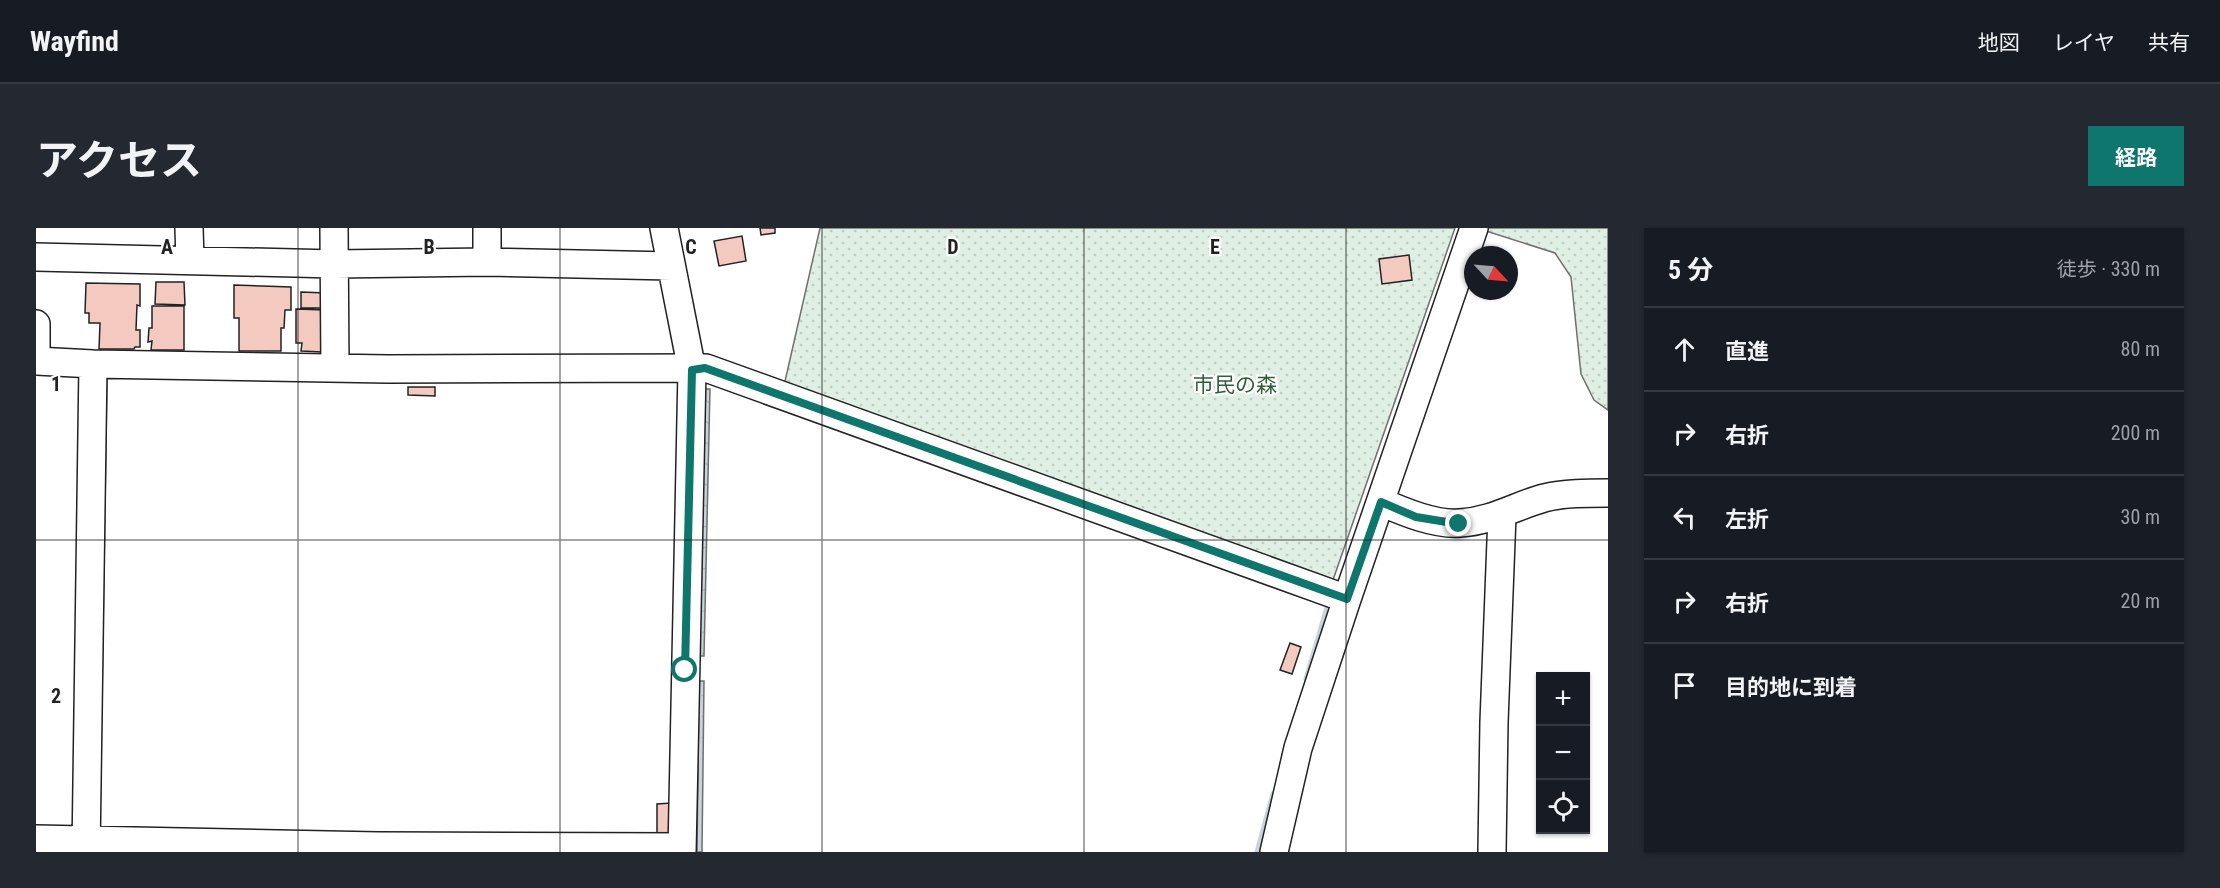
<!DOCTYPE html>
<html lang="ja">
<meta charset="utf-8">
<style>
:root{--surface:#171b24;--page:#242831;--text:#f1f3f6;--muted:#9ea1a6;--line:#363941;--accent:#0f766e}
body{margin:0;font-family:"Roboto Condensed","Noto Sans JP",sans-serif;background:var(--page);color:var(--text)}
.controls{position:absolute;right:18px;bottom:18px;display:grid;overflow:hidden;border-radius:0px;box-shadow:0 2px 4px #0004}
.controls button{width:54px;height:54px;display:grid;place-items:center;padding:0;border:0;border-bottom:2px solid var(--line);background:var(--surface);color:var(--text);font:30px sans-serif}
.compass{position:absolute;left:1428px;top:18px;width:54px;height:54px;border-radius:50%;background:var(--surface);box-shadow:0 2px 4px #0004;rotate:116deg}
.stop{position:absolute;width:18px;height:18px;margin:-14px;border:4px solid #0f766e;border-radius:50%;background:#fff}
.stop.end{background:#0f766e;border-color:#fff;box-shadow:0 2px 6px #0008}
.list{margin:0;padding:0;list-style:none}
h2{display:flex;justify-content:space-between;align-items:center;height:78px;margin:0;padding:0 24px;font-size:26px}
h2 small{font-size:20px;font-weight:400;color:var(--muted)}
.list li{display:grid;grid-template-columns:39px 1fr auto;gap:18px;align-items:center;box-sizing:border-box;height:84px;padding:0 24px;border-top:2px solid var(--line)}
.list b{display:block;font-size:22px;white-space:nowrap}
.list em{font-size:20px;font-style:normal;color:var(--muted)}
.icon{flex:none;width:33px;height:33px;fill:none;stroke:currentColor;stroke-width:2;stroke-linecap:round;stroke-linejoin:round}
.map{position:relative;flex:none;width:1572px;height:624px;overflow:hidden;border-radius:0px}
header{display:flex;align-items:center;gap:36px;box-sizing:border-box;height:84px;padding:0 30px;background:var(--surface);border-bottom:2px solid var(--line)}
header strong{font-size:28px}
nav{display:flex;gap:33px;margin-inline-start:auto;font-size:21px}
.intro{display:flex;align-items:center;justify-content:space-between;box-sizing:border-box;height:144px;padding:0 36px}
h1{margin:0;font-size:42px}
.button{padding:15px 27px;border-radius:0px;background:var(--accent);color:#fff;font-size:21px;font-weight:700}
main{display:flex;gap:36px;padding:0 36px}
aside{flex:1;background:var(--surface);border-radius:0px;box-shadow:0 2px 4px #0004}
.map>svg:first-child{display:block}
.park{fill:url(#park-dots);stroke:#6f6f6f;stroke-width:1.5}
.water{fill:url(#water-ripples);stroke:#6f6f6f;stroke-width:1.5}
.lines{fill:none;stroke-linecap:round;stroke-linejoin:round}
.stream{stroke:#c7d3dd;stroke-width:7}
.building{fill:#f3c9c0;stroke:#222;stroke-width:1.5}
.minor-casing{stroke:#222;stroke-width:30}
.minor{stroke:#fff;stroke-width:27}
.route{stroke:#0f766e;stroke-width:8}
.grid{fill:none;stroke:#222;stroke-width:1.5;stroke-opacity:0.55}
.labels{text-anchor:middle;stroke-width:4.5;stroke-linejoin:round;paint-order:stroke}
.park-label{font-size:21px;fill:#2f5e38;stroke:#fff}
.grid-label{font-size:20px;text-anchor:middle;font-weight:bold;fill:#222;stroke:#fff;stroke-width:4.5;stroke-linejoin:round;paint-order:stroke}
</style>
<header>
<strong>Wayfind</strong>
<nav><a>地図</a><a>レイヤ</a><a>共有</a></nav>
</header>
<div class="intro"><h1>アクセス</h1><a class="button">経路</a></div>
<main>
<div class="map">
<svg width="1572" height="624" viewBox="0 0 1572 624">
<defs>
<pattern id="park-dots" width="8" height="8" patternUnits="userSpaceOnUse" patternTransform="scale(1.5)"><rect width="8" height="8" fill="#e0efe3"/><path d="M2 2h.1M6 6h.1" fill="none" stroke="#c0cdc2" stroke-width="1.8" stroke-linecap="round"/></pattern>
<pattern id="water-ripples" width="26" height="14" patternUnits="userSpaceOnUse" patternTransform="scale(1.5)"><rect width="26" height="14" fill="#c7d3dd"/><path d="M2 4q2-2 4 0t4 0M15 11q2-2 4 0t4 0" fill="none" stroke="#abb5bd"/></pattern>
</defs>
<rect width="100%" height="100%" fill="#fff"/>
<!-- park -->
<path class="park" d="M 784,0 L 1419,0 L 1297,352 L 747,162 Z
M 1451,0 L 1572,0 L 1572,182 L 1558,172 L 1545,146 L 1535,49 L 1519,25 L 1450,3 Z"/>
<!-- water -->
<path class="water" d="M 68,151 L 71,152 L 64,596 L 60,596 Z
M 668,161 L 674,161 L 668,428 L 663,428 Z
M 663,453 L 668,453 L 666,624 L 661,624 Z"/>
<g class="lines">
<!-- stream -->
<path class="stream" d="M 1271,451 L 1293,376
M 1222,624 L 1238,566"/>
</g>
<!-- building -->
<path class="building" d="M 724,0 L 739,0 L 739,5 L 725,7 Z
M 706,8 L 710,33 L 683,38 L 678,13 Z
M 1373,27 L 1376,52 L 1346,56 L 1343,31 Z
M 120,54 L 148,54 L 149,77 L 119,76 Z
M 50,55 L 104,56 L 104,78 L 101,77 L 100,102 L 104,102 L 104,119 L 99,119 L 98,121 L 63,121 L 64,95 L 53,95 L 53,85 L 49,85 Z
M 198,57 L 255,59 L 255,82 L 249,82 L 248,100 L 245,100 L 245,123 L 203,123 L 203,90 L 198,90 Z
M 265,64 L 290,65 L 289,80 L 265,80 Z
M 116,78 L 148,78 L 148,122 L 115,122 L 116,113 L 112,114 L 113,100 L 116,100 Z
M 260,81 L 290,82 L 286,124 L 265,123 L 266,115 L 260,115 Z
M 372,159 L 399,159 L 399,168 L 372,167 Z
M 1254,415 L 1265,419 L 1256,446 L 1244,442 Z
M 635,575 L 635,605 L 621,610 L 621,576 Z"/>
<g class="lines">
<defs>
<path id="minor" d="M 153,0 L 154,32
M 298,0 L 299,140
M 451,0 L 451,34
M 628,0 L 656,142 L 646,624
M 0,29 L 299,36 L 451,34 L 635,38
M 0,96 L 0,133
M 0,133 L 57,136 L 352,141 L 670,140 L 1311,371
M 1345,274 C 1368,284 1399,297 1424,295 C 1456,293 1479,278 1508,270 C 1528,265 1551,265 1572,265
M 0,611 L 342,618 L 646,619
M 50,624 L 57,136
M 1238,624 L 1262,520 L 1311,371 L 1438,0
M 1456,624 L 1458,494 L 1466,287"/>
</defs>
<!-- minor casing -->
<use href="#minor" class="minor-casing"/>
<!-- minor -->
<use href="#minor" class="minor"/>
</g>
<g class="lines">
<!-- route -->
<path class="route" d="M 649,442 L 656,142 L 669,140 L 1311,371 L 1345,274 L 1380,289 L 1423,296"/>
</g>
<!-- grid -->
<path class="grid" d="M 262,0 L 262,624M 524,0 L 524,624M 786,0 L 786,624M 1048,0 L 1048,624M 1310,0 L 1310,624M 0,312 L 1572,312"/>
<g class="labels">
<!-- park labels -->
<g class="park-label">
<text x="1199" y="164">市民の森</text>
</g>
</g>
<g class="grid-label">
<text x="131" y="26">A</text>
<text x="393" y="26">B</text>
<text x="655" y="26">C</text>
<text x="917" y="26">D</text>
<text x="1179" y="26">E</text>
<text x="20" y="163">1</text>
<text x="20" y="475">2</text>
</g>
</svg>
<div class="controls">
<button>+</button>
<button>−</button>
<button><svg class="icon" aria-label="locate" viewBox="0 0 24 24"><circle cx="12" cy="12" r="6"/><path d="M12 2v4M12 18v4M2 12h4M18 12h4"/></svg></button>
</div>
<svg class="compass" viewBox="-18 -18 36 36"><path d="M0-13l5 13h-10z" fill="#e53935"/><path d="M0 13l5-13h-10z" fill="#9ea1a6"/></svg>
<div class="stop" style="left:649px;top:442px"></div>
<div class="stop end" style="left:1423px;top:296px"></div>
</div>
<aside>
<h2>5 分<small>徒歩 · 330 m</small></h2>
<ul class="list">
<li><svg class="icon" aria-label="ahead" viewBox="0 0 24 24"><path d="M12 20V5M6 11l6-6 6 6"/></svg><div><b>直進</b></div><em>80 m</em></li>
<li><svg class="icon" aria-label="right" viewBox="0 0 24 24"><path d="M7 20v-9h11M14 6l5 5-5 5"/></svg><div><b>右折</b></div><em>200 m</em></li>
<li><svg class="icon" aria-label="left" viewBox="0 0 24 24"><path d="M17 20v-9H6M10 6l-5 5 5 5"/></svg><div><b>左折</b></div><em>30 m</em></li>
<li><svg class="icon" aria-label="right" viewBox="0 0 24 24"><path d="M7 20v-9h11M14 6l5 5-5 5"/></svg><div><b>右折</b></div><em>20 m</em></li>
<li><svg class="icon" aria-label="arrive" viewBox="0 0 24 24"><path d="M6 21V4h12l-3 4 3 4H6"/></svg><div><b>目的地に到着</b></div></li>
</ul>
</aside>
</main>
